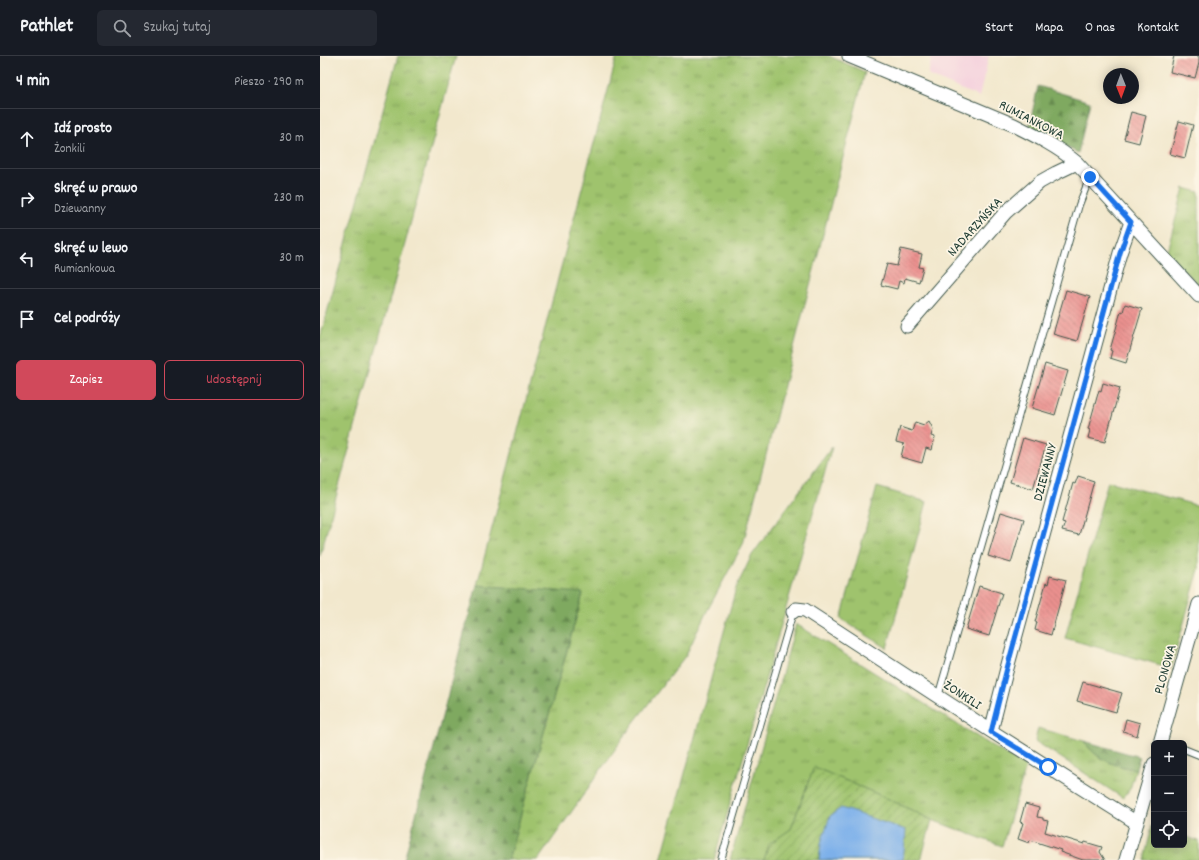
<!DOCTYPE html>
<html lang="pl">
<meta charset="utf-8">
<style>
:root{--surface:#171b24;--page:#242831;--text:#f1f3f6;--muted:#9ea1a6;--line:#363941;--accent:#d1495b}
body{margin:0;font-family:Dekko,sans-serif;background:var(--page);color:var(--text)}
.controls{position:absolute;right:12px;bottom:12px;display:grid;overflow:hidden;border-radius:6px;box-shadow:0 2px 10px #0003}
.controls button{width:36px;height:36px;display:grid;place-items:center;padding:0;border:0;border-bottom:1px solid var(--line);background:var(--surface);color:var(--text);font:20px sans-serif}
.compass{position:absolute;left:783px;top:12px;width:36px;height:36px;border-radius:50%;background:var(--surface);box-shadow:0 2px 10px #0003;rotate:179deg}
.stop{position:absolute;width:12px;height:12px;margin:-9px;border:3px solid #1a73e8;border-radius:50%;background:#fff}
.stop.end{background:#1a73e8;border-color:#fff;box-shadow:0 1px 4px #0008}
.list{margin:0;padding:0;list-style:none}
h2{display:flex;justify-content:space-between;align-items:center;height:52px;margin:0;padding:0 16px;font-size:17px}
h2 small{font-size:13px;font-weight:400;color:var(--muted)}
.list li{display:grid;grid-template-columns:26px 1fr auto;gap:12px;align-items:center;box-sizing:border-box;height:60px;padding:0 16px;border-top:1px solid var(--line)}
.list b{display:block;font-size:15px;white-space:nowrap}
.list p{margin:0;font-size:13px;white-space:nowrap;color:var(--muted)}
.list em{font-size:13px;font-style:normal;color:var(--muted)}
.actions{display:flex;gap:8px;padding:12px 16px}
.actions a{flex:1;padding:9px 0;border:1px solid var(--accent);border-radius:6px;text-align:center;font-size:14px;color:var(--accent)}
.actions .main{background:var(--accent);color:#fff}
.icon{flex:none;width:22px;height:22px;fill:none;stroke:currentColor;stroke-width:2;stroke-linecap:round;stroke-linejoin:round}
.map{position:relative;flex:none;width:879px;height:804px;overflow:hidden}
header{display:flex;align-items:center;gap:24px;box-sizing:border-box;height:56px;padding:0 20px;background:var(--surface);border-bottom:1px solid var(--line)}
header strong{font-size:19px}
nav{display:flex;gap:22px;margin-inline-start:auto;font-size:14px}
.search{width:280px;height:36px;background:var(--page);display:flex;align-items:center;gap:10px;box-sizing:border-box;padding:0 14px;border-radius:6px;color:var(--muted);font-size:15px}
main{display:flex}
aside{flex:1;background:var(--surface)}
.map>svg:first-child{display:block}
.built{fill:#f4cfdd}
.grass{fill:url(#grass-tufts);stroke:#5f8050}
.forest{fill:url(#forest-firs);stroke:#4f734a}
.garden{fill:url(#garden-furrows);stroke:#5f8050}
.water{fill:#7db0ea;stroke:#4e768f}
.building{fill:url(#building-back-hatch)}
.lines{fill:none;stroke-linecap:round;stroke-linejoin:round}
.service-casing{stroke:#3f574b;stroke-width:8}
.minor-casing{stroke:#3f574b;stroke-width:15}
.service{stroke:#fff;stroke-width:6}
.minor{stroke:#fff;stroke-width:13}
.route{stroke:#1a73e8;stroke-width:5}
.labels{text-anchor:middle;stroke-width:3.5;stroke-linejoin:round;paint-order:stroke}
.street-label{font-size:14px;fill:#1f3d34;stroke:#fcf5e5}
</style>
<header>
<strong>Pathlet</strong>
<div class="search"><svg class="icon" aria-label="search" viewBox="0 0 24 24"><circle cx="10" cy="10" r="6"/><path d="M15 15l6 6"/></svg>Szukaj tutaj</div>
<nav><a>Start</a><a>Mapa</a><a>O nas</a><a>Kontakt</a></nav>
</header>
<main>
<aside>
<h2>4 min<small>Pieszo · 290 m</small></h2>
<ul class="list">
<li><svg class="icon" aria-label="ahead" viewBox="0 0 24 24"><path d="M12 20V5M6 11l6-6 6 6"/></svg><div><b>Idź prosto</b><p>Żonkili</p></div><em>30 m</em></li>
<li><svg class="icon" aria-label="right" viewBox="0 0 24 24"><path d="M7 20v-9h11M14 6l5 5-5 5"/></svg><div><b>Skręć w prawo</b><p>Dziewanny</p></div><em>230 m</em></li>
<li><svg class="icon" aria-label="left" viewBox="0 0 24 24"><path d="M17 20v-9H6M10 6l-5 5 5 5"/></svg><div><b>Skręć w lewo</b><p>Rumiankowa</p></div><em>30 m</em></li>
<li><svg class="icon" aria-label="arrive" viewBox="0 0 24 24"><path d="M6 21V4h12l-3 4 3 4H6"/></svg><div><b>Cel podróży</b></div></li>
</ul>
<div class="actions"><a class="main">Zapisz</a><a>Udostępnij</a></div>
</aside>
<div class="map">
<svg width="879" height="804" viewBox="0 0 879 804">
<defs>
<pattern id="grass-tufts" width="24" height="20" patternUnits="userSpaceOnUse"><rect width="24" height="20" fill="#9fc36d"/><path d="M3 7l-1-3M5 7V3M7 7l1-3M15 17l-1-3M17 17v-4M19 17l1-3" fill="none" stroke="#81a05a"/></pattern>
<pattern id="forest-firs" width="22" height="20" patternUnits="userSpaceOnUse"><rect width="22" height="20" fill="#7fa960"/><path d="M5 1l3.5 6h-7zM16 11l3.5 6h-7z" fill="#678b50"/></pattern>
<pattern id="garden-furrows" width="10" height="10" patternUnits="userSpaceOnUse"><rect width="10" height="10" fill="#9fc36d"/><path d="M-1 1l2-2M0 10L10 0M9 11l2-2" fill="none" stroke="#81a05a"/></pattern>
<pattern id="building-back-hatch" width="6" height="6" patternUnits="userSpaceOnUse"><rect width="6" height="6" fill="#eb918f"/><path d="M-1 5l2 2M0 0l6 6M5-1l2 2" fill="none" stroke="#be7876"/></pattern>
</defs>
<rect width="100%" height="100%" fill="#fcf5e5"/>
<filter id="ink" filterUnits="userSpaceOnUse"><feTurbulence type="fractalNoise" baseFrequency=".025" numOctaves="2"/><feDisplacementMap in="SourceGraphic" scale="8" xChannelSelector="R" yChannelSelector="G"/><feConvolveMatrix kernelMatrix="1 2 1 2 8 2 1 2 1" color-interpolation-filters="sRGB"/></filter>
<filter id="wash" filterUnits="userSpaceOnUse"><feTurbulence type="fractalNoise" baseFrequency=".012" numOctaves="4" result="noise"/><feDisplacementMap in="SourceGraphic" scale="16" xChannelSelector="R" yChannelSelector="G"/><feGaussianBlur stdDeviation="0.9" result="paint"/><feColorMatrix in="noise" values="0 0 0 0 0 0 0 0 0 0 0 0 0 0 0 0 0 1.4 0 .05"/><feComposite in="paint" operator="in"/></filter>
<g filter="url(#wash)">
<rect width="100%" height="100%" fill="#f2e8cd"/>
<!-- built -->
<path class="built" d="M 612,0 L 669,0 L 659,41 L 608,19 Z"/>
<!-- grass -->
<path class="grass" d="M 78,0 L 136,0 L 0,500 L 0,282 Z
M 297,0 L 509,0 L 545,16 L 423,488 L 386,557 L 366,599 L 312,669 L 218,804 L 188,804 L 263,538 L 157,529 Z
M 864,132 L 879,136 L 879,229 L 846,198 Z
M 512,391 L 394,804 L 341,804 L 416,532 L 432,499 Z
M 788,425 L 879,450 L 879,513 L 851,612 L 745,582 Z
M 557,431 L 607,446 L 567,592 L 521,563 Z
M 476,568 L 706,711 L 682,790 L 612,764 L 564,741 L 494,711 L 471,773 L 450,788 L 444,804 L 410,804 Z
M 718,672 L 764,685 C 775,703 796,711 816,713 L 810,733 L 803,742 L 715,685 Z
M 832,770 L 834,771 L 834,789 L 864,789 L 864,780 L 879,785 L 879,804 L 824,804 Z"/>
<!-- forest -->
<path class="forest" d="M 718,30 L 770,46 L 758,97 L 710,72 L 710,67 Z
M 157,529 L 263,537 L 188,804 L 84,804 Z
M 764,685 L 820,701 L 816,713 C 796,711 775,703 764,685 Z"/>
<!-- garden -->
<path class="garden" d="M 494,711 L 564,741 L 612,764 L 601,804 L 444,804 L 449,788 L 471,773 Z"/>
<!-- water -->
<path class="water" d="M 521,752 L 586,774 L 583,804 L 499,804 L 501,787 L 510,760 Z"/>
<g id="blocks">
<!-- building -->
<path class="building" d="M 854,0 L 879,0 L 879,7 L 875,22 L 850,16 Z
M 811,56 L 826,60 L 819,87 L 804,83 Z
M 859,65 L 873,69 L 865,102 L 850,98 Z
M 581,193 L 602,198 L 599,211 L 603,212 L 599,226 L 585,222 L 584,227 L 579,225 L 577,233 L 561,229 L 567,208 L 577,210 Z
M 746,234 L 770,241 L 757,285 L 733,278 Z
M 805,248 L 822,253 L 806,307 L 790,302 L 792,295 L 790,294 L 801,255 L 803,256 Z
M 725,308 L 748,315 L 735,359 L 712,352 Z
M 783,327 L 800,332 L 785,386 L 768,382 L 770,374 L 768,373 L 779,334 L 781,335 Z
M 609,365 L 613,373 L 611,380 L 615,381 L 612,394 L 606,392 L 602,407 L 581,401 L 584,388 L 576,386 L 580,371 L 592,375 L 595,366 L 604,369 Z
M 703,382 L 726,389 L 713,433 L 690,426 Z
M 758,420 L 774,425 L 759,479 L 742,475 L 745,467 L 742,466 L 753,427 L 755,428 Z
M 681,456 L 704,463 L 691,507 L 668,500 Z
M 730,520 L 746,524 L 731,579 L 715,574 L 717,566 L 715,566 L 726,527 L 728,528 Z
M 659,530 L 682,537 L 669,580 L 646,573 Z
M 763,626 L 802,637 L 796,656 L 757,645 Z
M 806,663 L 820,667 L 817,680 L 803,675 Z
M 705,748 L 719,752 L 717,761 L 723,762 L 723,764 L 728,765 L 725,776 L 764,788 L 765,786 L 782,791 L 780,796 L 785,804 L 763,804 L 740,796 L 741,794 L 710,784 L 709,787 L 698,783 L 703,767 L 700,766 Z"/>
</g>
</g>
<g filter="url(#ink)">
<use href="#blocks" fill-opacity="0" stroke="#3f574b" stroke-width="1"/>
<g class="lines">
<defs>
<path id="service" d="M 618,641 L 759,149 L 770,121
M 864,693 L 879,699
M 401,804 L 473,556"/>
<path id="minor" d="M 529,0 L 694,69 C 716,80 738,91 757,107 L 879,240
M 587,270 L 685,157 L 720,126 L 736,117 L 757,107
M 473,556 L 476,553 L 485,554 L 671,675 L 817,767
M 671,675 L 686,616 L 800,197 L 811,166
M 840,687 L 879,548
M 806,804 L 834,708"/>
</defs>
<!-- service casing -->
<use href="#service" class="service-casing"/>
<!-- minor casing -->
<use href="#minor" class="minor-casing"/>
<!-- service -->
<use href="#service" class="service"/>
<!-- minor -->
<use href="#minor" class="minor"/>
</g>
</g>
<g class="lines" filter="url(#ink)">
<!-- route -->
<path class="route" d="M 728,711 L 671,676 L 686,616 L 800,197 L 811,166 L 770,121"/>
</g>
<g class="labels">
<!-- street labels -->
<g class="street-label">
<text transform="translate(712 63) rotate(27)" y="5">RUMIANKOWA</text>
<text transform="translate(654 170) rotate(-48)" y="5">NADARZYŃSKA</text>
<text transform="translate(724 416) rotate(-75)" y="5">DZIEWANNY</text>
<text transform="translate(844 613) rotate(-74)" y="5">PLONOWA</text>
<text transform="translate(643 638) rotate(33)" y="5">ŻONKILI</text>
</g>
</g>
</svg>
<div class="controls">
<button>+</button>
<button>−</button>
<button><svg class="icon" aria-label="locate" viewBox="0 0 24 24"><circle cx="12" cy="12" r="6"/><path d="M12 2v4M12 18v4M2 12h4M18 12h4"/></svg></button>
</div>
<svg class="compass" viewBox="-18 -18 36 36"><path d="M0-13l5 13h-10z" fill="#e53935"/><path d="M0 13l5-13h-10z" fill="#9ea1a6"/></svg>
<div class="stop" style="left:728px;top:711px"></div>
<div class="stop end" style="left:770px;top:121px"></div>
</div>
</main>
